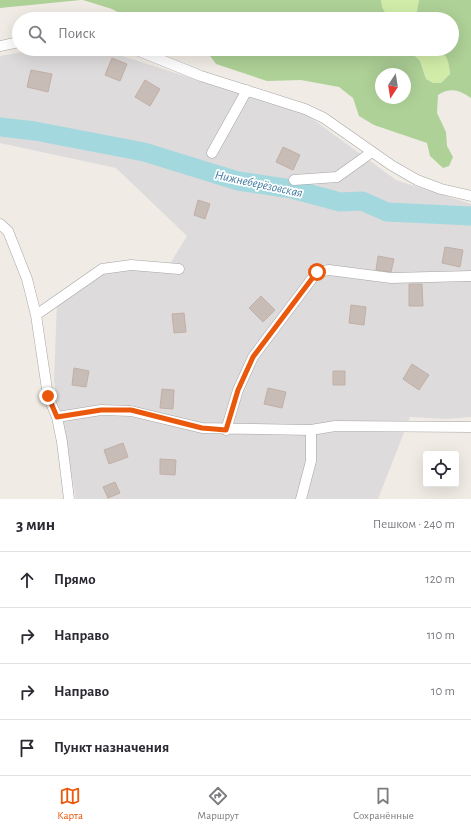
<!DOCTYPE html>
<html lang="ru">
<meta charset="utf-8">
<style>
:root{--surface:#fff;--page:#f2f2f3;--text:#2b2b33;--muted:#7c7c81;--line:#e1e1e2;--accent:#ea580c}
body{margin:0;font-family:"Alegreya Sans",sans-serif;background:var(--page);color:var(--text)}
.controls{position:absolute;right:12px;bottom:12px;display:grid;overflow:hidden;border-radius:4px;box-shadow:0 4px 16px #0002}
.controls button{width:36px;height:36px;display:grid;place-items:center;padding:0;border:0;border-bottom:1px solid var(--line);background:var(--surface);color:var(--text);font:20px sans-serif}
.compass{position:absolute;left:375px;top:68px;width:36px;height:36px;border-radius:50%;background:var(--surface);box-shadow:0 4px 16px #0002;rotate:192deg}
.stop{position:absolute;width:12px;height:12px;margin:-9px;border:3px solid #ea580c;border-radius:50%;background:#fff}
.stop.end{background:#ea580c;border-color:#fff;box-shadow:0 1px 4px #0008}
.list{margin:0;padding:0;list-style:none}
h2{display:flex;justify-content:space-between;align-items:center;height:52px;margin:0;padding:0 16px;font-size:17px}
h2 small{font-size:13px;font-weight:400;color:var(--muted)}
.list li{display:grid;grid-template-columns:26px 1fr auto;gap:12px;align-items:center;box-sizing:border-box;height:56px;padding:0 16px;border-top:1px solid var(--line)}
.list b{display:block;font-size:15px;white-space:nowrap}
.list em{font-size:13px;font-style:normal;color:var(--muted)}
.icon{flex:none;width:22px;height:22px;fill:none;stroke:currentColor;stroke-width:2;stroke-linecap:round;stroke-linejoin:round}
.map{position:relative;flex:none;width:471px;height:499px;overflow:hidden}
.search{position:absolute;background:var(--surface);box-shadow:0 4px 16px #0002;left:12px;right:12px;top:12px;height:44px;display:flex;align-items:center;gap:10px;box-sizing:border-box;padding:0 14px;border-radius:22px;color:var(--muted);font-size:15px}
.sheet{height:276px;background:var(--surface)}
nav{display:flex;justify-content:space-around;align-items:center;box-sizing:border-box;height:56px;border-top:1px solid var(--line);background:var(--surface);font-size:11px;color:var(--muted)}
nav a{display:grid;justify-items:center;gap:2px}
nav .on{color:var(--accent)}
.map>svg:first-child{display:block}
.residential{fill:#dddbdc}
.grass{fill:#d1eca8}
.forest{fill:#aed197;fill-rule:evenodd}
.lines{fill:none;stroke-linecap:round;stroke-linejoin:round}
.river{stroke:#a3d8df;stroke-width:19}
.building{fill:#c8bcb7;stroke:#c2afa6}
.minor-casing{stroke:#a5a5a5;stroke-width:11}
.minor{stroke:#fff;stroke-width:10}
.route{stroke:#ea580c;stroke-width:5}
.labels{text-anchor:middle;stroke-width:3.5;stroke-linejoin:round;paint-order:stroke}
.water-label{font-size:13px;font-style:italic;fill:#427ca2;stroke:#fff}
</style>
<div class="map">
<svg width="471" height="499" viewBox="0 0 471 499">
<rect width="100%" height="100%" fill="#f0ebe4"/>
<!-- residential -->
<path class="residential" d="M 39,49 L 100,49 L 307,115 L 396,180 L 471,204 L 471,417 L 446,419 L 410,417 L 378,499 L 76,499 L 54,381 L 57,301 L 107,262 L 168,267 L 187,236 L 116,168 L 0,143 L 0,56 Z"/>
<!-- grass -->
<path class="grass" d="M 381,0 L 419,0 L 416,15 L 417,19 L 389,19 L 382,7 Z
M 408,49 L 431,49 C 435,52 436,52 441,53 C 450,56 449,66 450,74 L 441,83 L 433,83 L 426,79 L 420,61 Z"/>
<!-- forest -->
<path class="forest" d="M 0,0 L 81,0 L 0,8 Z
M 83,0 L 381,0 L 382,7 L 389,19 L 130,19 L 112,9 Z
M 419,0 L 471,0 L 471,98 C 459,90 451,87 438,95 L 437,113 L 446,132 L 447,146 L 453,157 L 449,166 L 443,168 L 430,156 L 427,143 L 374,125 L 359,116 L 353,98 L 339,87 L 301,80 L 267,81 L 216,64 L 205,49 L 408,49 L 420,61 L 426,79 L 433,83 L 441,83 L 450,74 C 449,66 449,56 441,53 C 436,52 435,52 431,49 L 452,49 L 452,19 L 417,19 L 416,16 ZM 381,74 L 405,74 L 405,98 L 381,98 Z"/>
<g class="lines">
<!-- river -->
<path class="river" d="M 0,127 L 35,131 L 144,152 L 238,181 L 292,189 L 340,202 L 362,201 L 387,212 L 471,216"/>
</g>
<!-- building -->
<path class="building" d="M 112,58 L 127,64 L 120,81 L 105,75 Z
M 31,70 L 52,74 L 48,92 L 27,87 Z
M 145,80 L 160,89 L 150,106 L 135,97 Z
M 283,147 L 300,155 L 293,170 L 276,162 Z
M 198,200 L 210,204 L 205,219 L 194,215 Z
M 445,247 L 463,250 L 460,267 L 442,263 Z
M 378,256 L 394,259 L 391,272 L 376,270 Z
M 409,284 L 422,284 L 423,306 L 409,306 Z
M 261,296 L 275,310 L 263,322 L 249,308 Z
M 351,305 L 366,307 L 364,325 L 349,323 Z
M 184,313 L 186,332 L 174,333 L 172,314 Z
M 412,364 L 429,375 L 419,390 L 403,379 Z
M 74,368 L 89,371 L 86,387 L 72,385 Z
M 333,371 L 345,371 L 345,385 L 333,385 Z
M 268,388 L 286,392 L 282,408 L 264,404 Z
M 162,389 L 174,390 L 173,409 L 160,408 Z
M 123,443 L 128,457 L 109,464 L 104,450 Z
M 160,459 L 176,460 L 175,475 L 160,474 Z
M 115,482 L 120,493 L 108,498 L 103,487 Z"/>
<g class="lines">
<defs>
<path id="minor" d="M 0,46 L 19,42
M 134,49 L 201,76 L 305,109 L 324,118 L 391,165 L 417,180 L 441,189 L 471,196
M 212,153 L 247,90
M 294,180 L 337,177 L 372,152
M 0,224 L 8,231 L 27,279 L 36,315 L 48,396 L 57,417
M 36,315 L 102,269 L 131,265 L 179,269
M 226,430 L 238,390 L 253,357 L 317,272 L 329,270 L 391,278 L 471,276
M 311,430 L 335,426 L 471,427
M 69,499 L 62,442 L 57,417 L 101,410 L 131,411 L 202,428 L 311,430 L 311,461 L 301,499"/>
</defs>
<!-- minor casing -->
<use href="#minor" class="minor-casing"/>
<!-- minor -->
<use href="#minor" class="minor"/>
</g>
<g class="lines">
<!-- route -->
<path class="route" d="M 48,396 L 57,417 L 101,410 L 131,410 L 202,428 L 226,430 L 238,390 L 253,357 L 317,272"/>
</g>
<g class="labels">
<!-- water labels -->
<g class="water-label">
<text transform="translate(259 183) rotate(12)" y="5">Нижнеберёзовская</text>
</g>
</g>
</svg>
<div class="controls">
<button><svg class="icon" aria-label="locate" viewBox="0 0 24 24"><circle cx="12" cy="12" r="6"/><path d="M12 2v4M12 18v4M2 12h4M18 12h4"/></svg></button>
</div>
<svg class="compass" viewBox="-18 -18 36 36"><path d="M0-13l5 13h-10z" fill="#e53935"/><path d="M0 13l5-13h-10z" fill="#7c7c81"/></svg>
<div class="stop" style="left:317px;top:272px"></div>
<div class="stop end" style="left:48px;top:396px"></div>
<div class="search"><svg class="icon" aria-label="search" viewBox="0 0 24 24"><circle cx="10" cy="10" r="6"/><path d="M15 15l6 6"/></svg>Поиск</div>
</div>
<section class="sheet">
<h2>3 мин<small>Пешком · 240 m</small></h2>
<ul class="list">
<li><svg class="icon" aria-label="ahead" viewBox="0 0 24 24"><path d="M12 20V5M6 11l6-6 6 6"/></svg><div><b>Прямо</b></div><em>120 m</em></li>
<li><svg class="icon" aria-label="right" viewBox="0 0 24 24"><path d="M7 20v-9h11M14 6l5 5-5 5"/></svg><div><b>Направо</b></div><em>110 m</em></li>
<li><svg class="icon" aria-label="right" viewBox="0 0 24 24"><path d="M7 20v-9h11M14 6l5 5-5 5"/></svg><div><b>Направо</b></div><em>10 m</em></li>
<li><svg class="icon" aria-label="arrive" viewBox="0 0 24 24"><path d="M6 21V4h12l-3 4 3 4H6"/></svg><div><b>Пункт назначения</b></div></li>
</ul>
</section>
<nav>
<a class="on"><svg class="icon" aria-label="map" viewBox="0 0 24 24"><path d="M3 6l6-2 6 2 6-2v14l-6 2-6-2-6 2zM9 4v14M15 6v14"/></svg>Карта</a>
<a><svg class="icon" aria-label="directions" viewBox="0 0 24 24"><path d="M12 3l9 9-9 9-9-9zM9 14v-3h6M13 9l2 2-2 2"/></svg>Маршрут</a>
<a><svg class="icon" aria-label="saved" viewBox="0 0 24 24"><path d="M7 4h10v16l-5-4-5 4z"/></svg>Сохранённые</a>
</nav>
